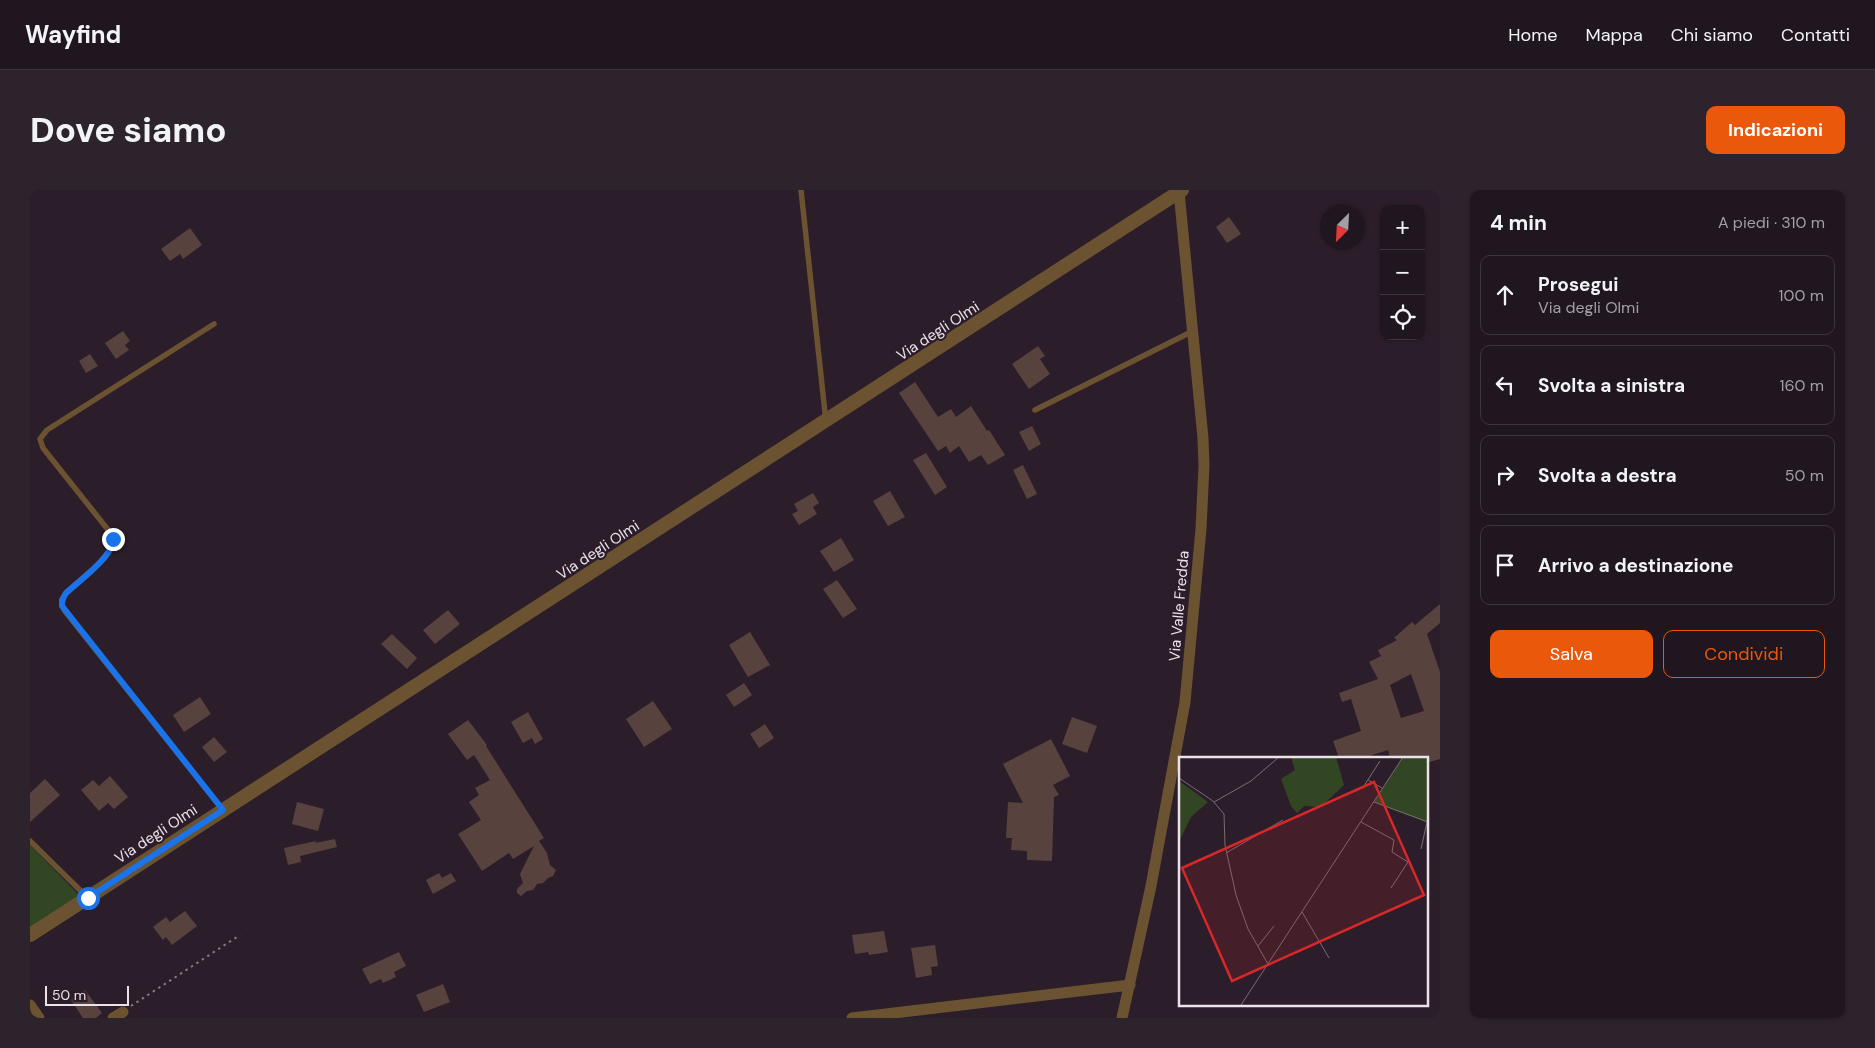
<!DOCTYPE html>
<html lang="it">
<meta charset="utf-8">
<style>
:root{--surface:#201620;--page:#2d232d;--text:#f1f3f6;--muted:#a29fa5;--line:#3d353e;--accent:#ea580c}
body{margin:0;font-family:"DM Sans",sans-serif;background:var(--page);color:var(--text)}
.controls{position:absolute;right:15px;top:15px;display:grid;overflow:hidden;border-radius:10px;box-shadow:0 1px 4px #0004}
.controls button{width:45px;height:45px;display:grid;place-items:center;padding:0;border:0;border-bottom:1px solid var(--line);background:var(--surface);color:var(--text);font:25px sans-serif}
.compass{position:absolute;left:1290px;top:15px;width:45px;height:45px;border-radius:50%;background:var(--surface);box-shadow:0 1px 4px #0004;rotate:204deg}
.scale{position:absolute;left:15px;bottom:12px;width:84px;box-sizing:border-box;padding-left:5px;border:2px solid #ebe2ea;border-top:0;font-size:14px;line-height:18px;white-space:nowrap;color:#ebe2ea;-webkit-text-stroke:4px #2b1e2a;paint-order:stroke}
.stop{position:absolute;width:15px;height:15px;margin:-11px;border:4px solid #1a73e8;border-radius:50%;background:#fff}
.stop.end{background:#1a73e8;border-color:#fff;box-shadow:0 1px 5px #0008}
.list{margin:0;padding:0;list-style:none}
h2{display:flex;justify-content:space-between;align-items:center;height:65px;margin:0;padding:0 20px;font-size:21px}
h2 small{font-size:16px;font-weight:400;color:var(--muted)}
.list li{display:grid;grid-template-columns:32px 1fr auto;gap:15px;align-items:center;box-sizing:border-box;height:80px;margin:0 10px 10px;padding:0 10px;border:1px solid var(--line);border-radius:10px}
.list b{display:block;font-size:19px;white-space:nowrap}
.list p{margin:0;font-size:16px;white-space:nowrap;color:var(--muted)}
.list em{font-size:16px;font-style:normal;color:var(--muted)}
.actions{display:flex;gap:10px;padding:15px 20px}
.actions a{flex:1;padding:11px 0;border:1px solid var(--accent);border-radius:10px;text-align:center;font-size:18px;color:var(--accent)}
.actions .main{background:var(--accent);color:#fff}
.icon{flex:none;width:28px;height:28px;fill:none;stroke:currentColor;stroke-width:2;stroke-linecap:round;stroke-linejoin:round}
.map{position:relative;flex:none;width:1410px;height:828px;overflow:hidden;border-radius:10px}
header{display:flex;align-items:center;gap:30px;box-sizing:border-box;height:70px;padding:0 25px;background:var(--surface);border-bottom:1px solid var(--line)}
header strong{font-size:24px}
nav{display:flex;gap:28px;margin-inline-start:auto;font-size:18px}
.intro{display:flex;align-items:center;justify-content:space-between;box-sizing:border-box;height:120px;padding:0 30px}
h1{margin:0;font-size:35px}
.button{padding:12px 22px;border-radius:10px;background:var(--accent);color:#fff;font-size:18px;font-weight:700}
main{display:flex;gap:30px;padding:0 30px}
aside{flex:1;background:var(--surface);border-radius:10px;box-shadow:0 1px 4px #0004}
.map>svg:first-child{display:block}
.green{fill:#334624}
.building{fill:#57423e;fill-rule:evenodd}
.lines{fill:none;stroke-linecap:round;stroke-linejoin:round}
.path{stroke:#857a84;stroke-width:2;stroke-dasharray:2.5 4;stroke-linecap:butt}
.service{stroke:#6b5230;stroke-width:5.5}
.minor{stroke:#6b5230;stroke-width:11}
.tertiary{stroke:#6b5230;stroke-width:14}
.route{stroke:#1a73e8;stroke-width:6}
.labels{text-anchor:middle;stroke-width:4.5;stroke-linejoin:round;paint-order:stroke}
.street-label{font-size:15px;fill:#ebe2ea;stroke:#2b1e2a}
.inset-road{fill:none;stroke:#786c77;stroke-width:1}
.view{fill:#d62828;fill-opacity:0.15;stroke:#d62828;stroke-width:2.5}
.inset-edge{fill:none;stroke:#ebe2ea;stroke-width:2.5}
</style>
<header>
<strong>Wayfind</strong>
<nav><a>Home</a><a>Mappa</a><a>Chi siamo</a><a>Contatti</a></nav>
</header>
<div class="intro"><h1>Dove siamo</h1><a class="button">Indicazioni</a></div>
<main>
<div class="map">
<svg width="1410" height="828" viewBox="0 0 1410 828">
<rect width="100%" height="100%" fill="#2b1e2a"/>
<!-- green -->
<path class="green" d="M 0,655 L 54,710 L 0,745 Z"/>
<!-- building -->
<path class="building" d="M 1199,27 L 1211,44 L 1197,53 L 1186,37 Z
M 160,38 L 172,55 L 153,69 L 150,64 L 140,71 L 131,59 Z
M 93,141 L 100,151 L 95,155 L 99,160 L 86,169 L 75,153 Z
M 1008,156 L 1015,166 L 1010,169 L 1020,184 L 999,199 L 982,174 Z
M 60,164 L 68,176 L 56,183 L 49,171 Z
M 885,192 L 908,227 L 921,219 L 926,227 L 941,216 L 957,241 L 959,240 L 975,265 L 958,275 L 951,265 L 939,272 L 929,256 L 920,263 L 916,256 L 908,261 L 869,203 Z
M 1002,236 L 1011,254 L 999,261 L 989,242 Z
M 896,263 L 917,297 L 905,305 L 883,270 Z
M 993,275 L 1007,304 L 997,309 L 983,280 Z
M 860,301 L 875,327 L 858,336 L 843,311 Z
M 783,303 L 789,313 L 783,317 L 787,324 L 769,335 L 762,324 L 768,321 L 764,314 Z
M 811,348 L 824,370 L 804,382 L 790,361 Z
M 807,390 L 827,419 L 813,428 L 793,399 Z
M 1410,414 L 1410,433 L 1397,444 L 1410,482 L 1410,569 L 1396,573 L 1396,568 L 1360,568 L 1358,560 L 1333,568 L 1309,568 L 1303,551 L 1331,541 L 1321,509 L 1312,512 L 1309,503 L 1348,489 L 1339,472 L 1351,466 L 1348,460 L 1367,450 L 1364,448 L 1382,432 L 1385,435 ZM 1381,484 L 1394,521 L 1371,528 L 1360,495 Z
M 418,420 L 430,434 L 405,454 L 393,440 Z
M 720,442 L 740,475 L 718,487 L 699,455 Z
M 362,444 L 387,468 L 377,479 L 351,454 Z
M 714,493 L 722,505 L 704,517 L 696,505 Z
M 170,507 L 181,524 L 154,542 L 143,525 Z
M 623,511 L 642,539 L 614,557 L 596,529 Z
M 498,522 L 513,549 L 505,554 L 502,548 L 493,553 L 481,532 Z
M 1042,527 L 1067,536 L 1057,563 L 1032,554 Z
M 438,530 L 457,555 L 456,556 L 514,648 L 509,651 L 517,663 L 520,675 L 526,680 L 523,686 L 518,688 L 513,693 L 507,694 L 503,700 L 497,701 L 491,706 L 487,703 L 487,699 L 493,693 L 490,684 L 504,656 L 483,669 L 479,663 L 452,681 L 428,644 L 451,630 L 439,612 L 449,605 L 445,598 L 460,590 L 444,565 L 437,570 L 418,544 Z
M 735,534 L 744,548 L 729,558 L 720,544 Z
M 184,547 L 197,562 L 184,572 L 172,557 Z
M 1021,549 L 1040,586 L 1023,595 L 1029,605 L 1024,607 L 1022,671 L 997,670 L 997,661 L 981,660 L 982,648 L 976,648 L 978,612 L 993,613 L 973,574 Z
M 80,586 L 98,607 L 84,619 L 78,613 L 69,621 L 51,600 L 63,590 L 69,596 Z
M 15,589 L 30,605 L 0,632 L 0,603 Z
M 267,612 L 294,619 L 288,641 L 262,634 Z
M 305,649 L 307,657 L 270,666 L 271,672 L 258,675 L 254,658 L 286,651 L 285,653 Z
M 409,683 L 412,688 L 421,683 L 426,691 L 403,704 L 396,690 Z
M 155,721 L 167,736 L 142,755 L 136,747 L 133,750 L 123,737 L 136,727 L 140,732 Z
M 854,741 L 858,762 L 839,765 L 838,762 L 825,764 L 822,745 Z
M 905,755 L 908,776 L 901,777 L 902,785 L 886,788 L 881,758 Z
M 369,762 L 376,776 L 364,782 L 366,787 L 353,793 L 351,789 L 340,794 L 332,779 Z
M 413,794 L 420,812 L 394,822 L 386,805 Z
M 55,800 L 72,823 L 66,828 L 53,828 L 41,810 Z"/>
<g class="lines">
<!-- path -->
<path class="path" d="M 101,816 L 210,745"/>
<!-- service -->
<path class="service" d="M 771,0 L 796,232
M 184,134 L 17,240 L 10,249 L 13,258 L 79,341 C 94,364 46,389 34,406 L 32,414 L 34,420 L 193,620
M 1005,220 L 1163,141
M 0,651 L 57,707"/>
<!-- minor -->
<path class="minor" d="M 0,815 L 9,828
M 83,828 L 93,822
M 822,828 L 1100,795
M 1092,828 L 1121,696 L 1155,512 L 1171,339 L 1174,276 L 1173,248 L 1149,2"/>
<!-- tertiary -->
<path class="tertiary" d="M 0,745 C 384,496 770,251 1152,0"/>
</g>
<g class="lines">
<!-- route -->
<path class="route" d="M 58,708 L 193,620 L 32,416 L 32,410 L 36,403 C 48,392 84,366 83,349"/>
</g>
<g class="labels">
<!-- street labels -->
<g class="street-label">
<text transform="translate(908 141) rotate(-33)" y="5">Via degli Olmi</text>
<text transform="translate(568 360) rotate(-33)" y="5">Via degli Olmi</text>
<text transform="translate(1149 416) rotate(-85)" y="5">Via Valle Fredda</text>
<text transform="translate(126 644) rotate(-33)" y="5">Via degli Olmi</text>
</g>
</g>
<!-- overview -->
<g transform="translate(1149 567)">
<rect width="249" height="249" fill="#2b1e2a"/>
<path d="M 112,0 L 157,0 L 165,28 L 142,50 L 125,49 L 118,56 L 112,49 L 102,22 L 116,13 ZM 224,0 L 249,0 L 249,66 L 195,45 ZM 0,24 L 29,45 L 12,60 L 0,85 Z" fill="#334624"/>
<path class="inset-road" d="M 0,21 L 34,44 L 45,57 L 46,88 L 57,138 L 69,172 L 89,207M 189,23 L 203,31M 183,32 L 201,4M 35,45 L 72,24 L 100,0M 195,45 L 249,65M 182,65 L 215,83 L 213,95 L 229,105 L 212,131M 242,92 L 248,65M 47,96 L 104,63M 123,155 L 150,201M 79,189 L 95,169M 62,248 L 224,0"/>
<path class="view" d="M 195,25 L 245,138 L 53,224 L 3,111 Z"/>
<rect width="249" height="249" class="inset-edge"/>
</g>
</svg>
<div class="controls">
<button>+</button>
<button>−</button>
<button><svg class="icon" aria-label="locate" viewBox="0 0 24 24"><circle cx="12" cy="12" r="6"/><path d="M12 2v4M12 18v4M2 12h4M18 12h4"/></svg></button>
</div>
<svg class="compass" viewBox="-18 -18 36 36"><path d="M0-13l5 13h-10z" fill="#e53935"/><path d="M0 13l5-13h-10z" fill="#a29fa5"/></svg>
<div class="scale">50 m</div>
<div class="stop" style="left:58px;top:708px"></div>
<div class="stop end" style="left:83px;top:349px"></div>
</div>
<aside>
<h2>4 min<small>A piedi · 310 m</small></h2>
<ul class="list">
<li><svg class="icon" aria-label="ahead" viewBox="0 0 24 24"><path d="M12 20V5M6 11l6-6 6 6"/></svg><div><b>Prosegui</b><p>Via degli Olmi</p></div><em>100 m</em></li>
<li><svg class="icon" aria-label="left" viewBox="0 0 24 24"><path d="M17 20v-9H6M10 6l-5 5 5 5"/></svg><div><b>Svolta a sinistra</b></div><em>160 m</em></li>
<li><svg class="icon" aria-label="right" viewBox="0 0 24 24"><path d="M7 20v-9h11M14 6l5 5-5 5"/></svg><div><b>Svolta a destra</b></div><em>50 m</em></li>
<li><svg class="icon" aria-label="arrive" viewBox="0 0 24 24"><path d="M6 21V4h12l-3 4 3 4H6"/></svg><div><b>Arrivo a destinazione</b></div></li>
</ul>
<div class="actions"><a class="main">Salva</a><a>Condividi</a></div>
</aside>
</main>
